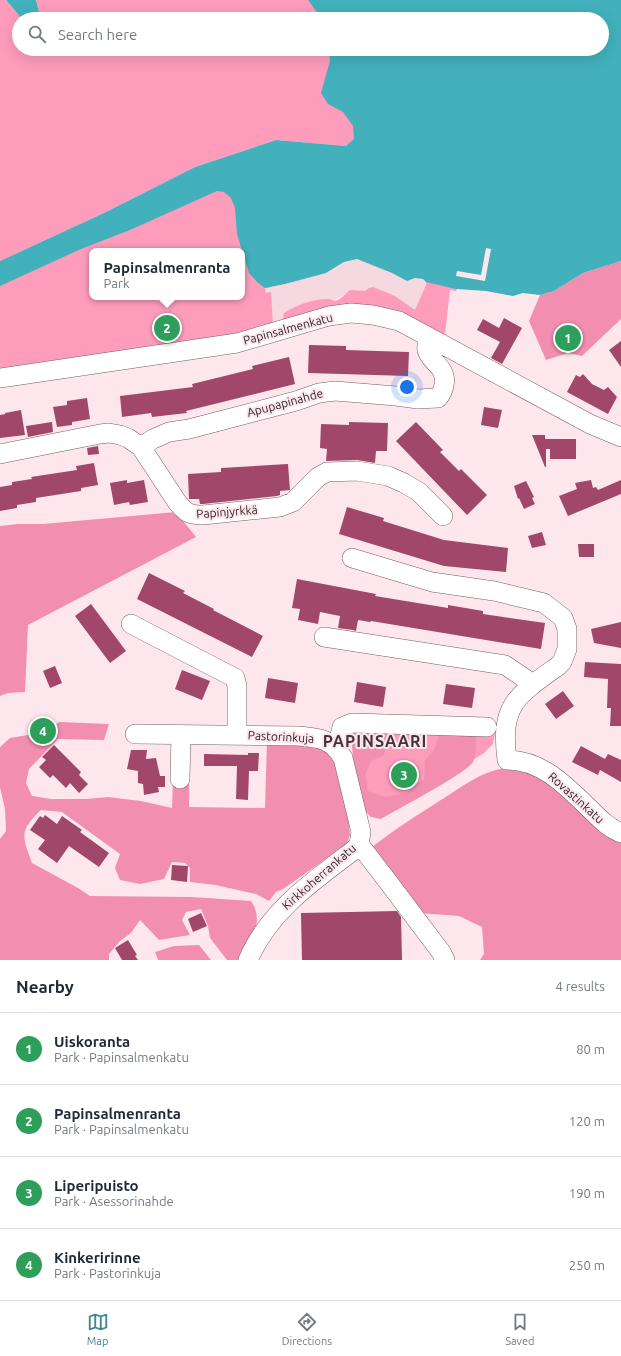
<!DOCTYPE html>
<meta charset="utf-8">
<style>
:root{--surface:#fff;--page:#f2f2f3;--text:#1f2937;--muted:#747a83;--line:#e0e1e3;--accent:#3e858c}
body{margin:0;font-family:Ubuntu,sans-serif;background:var(--page);color:var(--text)}
.you{position:absolute;left:407px;top:387px;width:14px;height:14px;margin:-10px;border:3px solid #fff;border-radius:50%;background:#1a73e8;box-shadow:0 0 0 6px #1a73e833}
.badge{display:grid;place-items:center;width:26px;height:26px;border-radius:50%;background:var(--accent);color:#fff;font-size:13px;font-weight:700}
.pin{position:absolute;translate:-50% -50%;border:2px solid #fff;box-shadow:0 1px 4px #0006}
.popup{position:absolute;left:89px;top:248px;width:156px;height:52px;box-sizing:border-box;display:grid;place-content:center;border-radius:8px;background:var(--surface);filter:drop-shadow(0 1px 3px #0005);font-size:13px;white-space:nowrap;color:var(--muted)}
.popup b{font-size:15px;color:var(--text)}
.popup::after{content:'';position:absolute;left:50%;top:100%;margin-left:-8px;border:8px solid transparent;border-top-color:var(--surface)}
.list{margin:0;padding:0;list-style:none}
h2{display:flex;justify-content:space-between;align-items:center;height:52px;margin:0;padding:0 16px;font-size:17px}
h2 small{font-size:13px;font-weight:400;color:var(--muted)}
.list li{display:grid;grid-template-columns:26px 1fr auto;gap:12px;align-items:center;box-sizing:border-box;height:72px;padding:0 16px;border-top:1px solid var(--line)}
.list b{display:block;font-size:15px;white-space:nowrap}
.list p{margin:0;font-size:13px;white-space:nowrap;color:var(--muted)}
.list em{font-size:13px;font-style:normal;color:var(--muted)}
.icon{flex:none;width:22px;height:22px;fill:none;stroke:currentColor;stroke-width:2;stroke-linecap:round;stroke-linejoin:round}
.map{position:relative;flex:none;width:621px;height:960px;overflow:hidden}
.search{position:absolute;background:var(--surface);box-shadow:0 4px 16px #0002;left:12px;right:12px;top:12px;height:44px;display:flex;align-items:center;gap:10px;box-sizing:border-box;padding:0 14px;border-radius:22px;color:var(--muted);font-size:15px}
.sheet{height:340px;background:var(--surface)}
nav{display:flex;justify-content:space-around;align-items:center;box-sizing:border-box;height:56px;border-top:1px solid var(--line);background:var(--surface);font-size:11px;color:var(--muted)}
nav a{display:grid;justify-items:center;gap:2px}
nav .on{color:var(--accent)}
.map>svg:first-child{display:block}
.built{fill:#f6d8e1}
.green{fill:#fe9cbc;fill-rule:evenodd}
.forest{fill:#f28fb1}
.water{fill:#42b1bb}
.pier{fill:#fde7ed}
.building{fill:#a14769}
.lines{fill:none;stroke-linecap:round;stroke-linejoin:round}
.minor-casing{stroke:#725f65;stroke-width:20}
.minor{stroke:#fff;stroke-width:19}
.labels{text-anchor:middle;stroke-width:4;stroke-linejoin:round;paint-order:stroke}
.street-label{font-size:12px;fill:#2e2629;stroke:#fde7ed}
.district-label{font-size:16px;font-weight:bold;letter-spacing:1px;fill:#443338;stroke:#fde7ed}
</style>
<div class="map">
<svg width="621" height="960" viewBox="0 0 621 960">
<rect width="100%" height="100%" fill="#fde7ed"/>
<!-- built -->
<path class="built" d="M 357,259 L 392,273 L 407,281 L 415,278 L 423,279 L 426,285 L 420,300 L 426,325 L 342,296 L 316,308 L 271,325 L 265,288 L 285,284 L 334,269 L 348,260 Z"/>
<!-- green -->
<path class="green" d="M 0,0 L 6,0 L 22,19 L 19,19 L 19,49 L 434,49 L 494,85 L 346,146 L 276,140 L 195,167 L 106,212 L 0,261 Z
M 36,0 L 420,0 L 424,19 L 29,19 L 39,12 Z
M 225,179 L 272,287 L 265,288 L 266,293 L 271,292 L 273,325 L 272,328 L 0,374 L 0,280 ZM 92,251 L 242,251 L 242,297 L 92,297 Z
M 430,278 L 461,289 L 457,289 L 456,291 L 450,290 L 445,335 L 408,319 L 283,322 L 283,319 L 284,313 C 296,305 313,299 328,299 C 332,299 334,302 338,300 C 342,298 346,293 350,290 L 365,291 L 369,288 L 373,287 L 395,296 L 415,310 L 426,285 L 426,282 Z
M 360,729 L 495,732 L 493,744 L 484,753 L 389,814 L 367,811 Z"/>
<!-- forest -->
<path class="forest" d="M 621,261 L 621,319 L 582,356 L 568,353 L 546,360 L 529,321 L 540,295 L 554,291 L 583,273 Z
M 176,512 L 196,537 L 28,625 L 25,692 L 8,693 L 0,696 L 0,526 L 18,524 L 43,524 Z
M 59,722 L 109,724 L 104,740 L 58,739 L 29,769 L 26,783 L 32,796 L 51,799 L 86,799 L 108,797 L 141,801 L 172,808 L 173,781 L 189,781 L 189,807 L 265,808 L 267,743 L 314,744 L 325,750 L 333,757 L 338,771 L 349,821 L 350,835 L 346,845 L 283,889 L 276,892 L 269,901 L 256,894 L 215,885 L 190,882 L 190,868 L 185,863 L 172,862 L 164,879 L 140,884 L 120,880 L 115,868 L 120,854 L 62,812 L 41,810 C 19,831 22,836 32,863 L 78,888 L 90,896 L 192,897 L 251,901 C 265,921 251,941 242,960 L 227,960 L 210,938 L 208,926 L 201,909 L 186,912 L 182,920 L 190,935 L 159,940 L 140,920 L 131,933 L 120,941 L 109,954 L 109,960 L 0,960 L 0,839 L 6,831 L 5,809 L 0,787 L 0,747 L 10,738 L 28,735 L 41,737 Z
M 354,729 L 384,729 L 389,742 L 383,756 L 371,761 L 365,775 L 368,791 L 384,797 L 407,793 L 424,779 L 425,760 L 434,750 L 441,730 L 476,731 C 476,741 477,753 473,762 C 467,773 396,810 381,819 L 371,817 L 364,810 L 353,760 L 352,745 Z
M 504,768 L 537,774 L 621,840 L 621,960 L 480,960 L 484,954 L 482,927 L 459,916 L 419,913 L 372,847 C 395,829 419,814 444,798 C 463,786 481,772 504,768 Z
M 199,945 L 211,960 L 158,960 L 155,952 L 174,946 Z"/>
<!-- water -->
<path class="water" d="M 6,0 L 36,0 L 39,12 L 29,19 L 22,19 Z
M 308,0 L 621,0 L 621,261 L 583,273 L 554,291 L 540,295 L 523,293 L 513,296 L 486,291 L 456,289 L 426,282 L 423,279 L 415,278 L 407,281 L 392,273 L 357,259 L 344,262 L 326,273 L 285,284 L 265,288 L 258,283 L 249,273 L 237,234 L 235,208 L 231,198 L 224,192 L 217,191 L 130,230 L 81,249 L 0,286 L 0,261 L 106,212 L 195,167 L 276,140 L 346,146 L 354,139 L 353,126 L 343,112 L 328,104 L 321,93 L 330,61 L 329,49 L 602,49 L 602,19 L 322,19 Z"/>
<!-- pier -->
<path class="pier" d="M 486,248 L 491,249 L 485,281 L 456,276 L 457,271 L 481,275 Z"/>
<!-- building -->
<path class="building" d="M 504,318 L 522,328 L 502,364 L 491,358 L 500,342 L 477,330 L 483,319 L 499,328 Z
M 621,341 L 621,367 L 609,350 Z
M 309,345 L 346,346 L 346,350 L 409,352 L 408,376 L 308,373 Z
M 289,357 L 295,384 L 186,411 L 187,413 L 152,417 L 151,413 L 122,417 L 120,396 L 193,387 L 192,384 L 253,369 L 252,366 Z
M 583,374 L 592,384 L 604,390 L 608,387 L 617,397 L 608,414 L 567,392 L 576,375 L 580,377 Z
M 87,398 L 90,419 L 72,422 L 72,425 L 57,427 L 53,407 L 67,405 L 67,401 Z
M 484,407 L 502,410 L 498,428 L 481,425 Z
M 21,410 L 25,435 L 0,438 L 0,415 L 5,414 L 5,413 Z
M 52,422 L 53,432 L 28,437 L 26,426 Z
M 349,422 L 388,423 L 387,451 L 376,451 L 375,463 L 357,460 L 326,461 L 327,449 L 320,448 L 321,424 L 349,425 Z
M 416,422 L 443,450 L 440,452 L 459,471 L 461,469 L 487,495 L 467,515 L 396,441 Z
M 532,435 L 545,435 L 545,439 L 576,439 L 576,459 L 550,459 L 550,449 L 546,449 L 546,467 L 545,467 Z
M 98,446 L 99,454 L 88,455 L 87,448 Z
M 94,463 L 98,485 L 81,488 L 81,491 L 36,498 L 36,502 L 17,505 L 17,508 L 0,511 L 0,487 L 12,485 L 12,482 L 32,479 L 31,477 L 77,470 L 76,466 Z
M 288,464 L 290,490 L 280,491 L 280,495 L 277,496 L 203,504 L 200,504 L 199,499 L 189,499 L 188,474 L 221,472 L 221,468 Z
M 127,480 L 127,483 L 144,480 L 148,502 L 130,505 L 129,502 L 114,505 L 110,483 Z
M 591,480 L 593,488 L 596,487 L 598,490 L 621,480 L 621,494 L 568,516 L 559,496 L 577,489 L 575,483 Z
M 526,481 L 534,497 L 532,498 L 535,504 L 524,509 L 519,498 L 518,499 L 514,486 Z
M 347,507 L 384,518 L 383,521 L 444,540 L 508,548 L 506,572 L 444,566 L 339,534 Z
M 542,532 L 546,545 L 532,548 L 528,536 Z
M 578,544 L 594,544 L 594,557 L 579,557 Z
M 149,573 L 185,591 L 183,593 L 214,609 L 213,610 L 263,636 L 252,657 L 137,599 Z
M 297,579 L 376,594 L 375,596 L 448,608 L 448,605 L 483,611 L 483,614 L 545,623 L 541,649 L 371,621 L 370,622 L 358,620 L 356,631 L 353,630 L 338,628 L 340,616 L 320,612 L 318,624 L 298,620 L 300,609 L 292,608 Z
M 91,604 L 126,651 L 110,663 L 75,616 Z
M 621,622 L 621,648 L 594,643 L 591,629 Z
M 585,662 L 621,664 L 621,726 L 610,726 L 611,708 L 607,708 L 608,679 L 584,677 Z
M 55,666 L 62,683 L 50,688 L 43,671 Z
M 182,670 L 210,681 L 202,700 L 175,689 Z
M 268,678 L 298,683 L 295,703 L 265,698 Z
M 357,682 L 386,687 L 383,707 L 354,702 Z
M 446,684 L 475,688 L 472,708 L 443,704 Z
M 563,691 L 574,706 L 556,719 L 545,704 Z
M 54,745 L 81,772 L 79,775 L 88,784 L 79,793 L 70,783 L 66,788 L 53,775 L 50,778 L 39,767 L 46,760 L 42,757 Z
M 581,746 L 605,759 L 608,754 L 621,760 L 621,782 L 600,770 L 598,775 L 572,762 Z
M 131,750 L 147,750 L 146,759 L 156,758 L 160,776 L 165,776 L 165,787 L 158,787 L 159,792 L 144,795 L 143,784 L 138,783 L 138,771 L 127,769 Z
M 248,753 L 259,753 L 258,771 L 249,771 L 248,800 L 236,799 L 237,766 L 204,766 L 204,754 L 248,755 Z
M 45,815 L 57,824 L 62,816 L 82,830 L 80,832 L 109,853 L 99,867 L 69,846 L 57,863 L 38,849 L 45,840 L 30,830 L 40,816 L 43,818 Z
M 172,865 L 188,866 L 187,882 L 171,880 Z
M 397,911 L 401,917 L 402,960 L 302,960 L 301,913 Z
M 201,913 L 207,926 L 193,932 L 188,919 Z
M 128,940 L 137,955 L 135,956 L 138,960 L 122,960 L 115,948 Z"/>
<g class="lines">
<defs>
<path id="minor" d="M 0,378 L 237,343 L 329,316 L 351,313 L 373,315 L 399,321 L 590,424 L 621,437
M 141,447 L 153,439 L 169,432 L 189,429 L 296,401 L 319,393 L 335,391 L 396,396 L 418,399 L 438,398 C 444,391 447,379 442,371 C 438,363 429,359 427,350 C 426,346 428,341 428,337
M 0,454 L 100,434 L 109,433 L 120,435 L 128,438 L 141,447 L 177,502 C 186,513 189,515 203,515 L 280,507 L 293,502 L 318,477 L 327,472 L 357,471 L 388,476 L 404,483 L 419,492 L 443,516
M 352,558 L 432,582 L 494,591 L 544,603 L 563,618 L 567,629 L 567,649 L 562,662 L 558,666 C 516,696 500,705 507,760 C 543,760 567,787 592,811 C 601,820 609,828 621,833
M 131,624 L 235,678 L 237,686 L 237,735
M 324,637 L 505,665 L 533,684
M 135,734 L 298,736 C 319,738 331,738 343,758 L 361,832 L 359,844 L 354,850 C 313,881 269,911 248,960
M 337,748 L 342,727 L 352,723 L 487,727
M 180,779 L 181,735
M 359,844 L 389,883 L 441,952 L 445,960"/>
</defs>
<!-- minor casing -->
<use href="#minor" class="minor-casing"/>
<!-- minor -->
<use href="#minor" class="minor"/>
</g>
<g class="labels">
<!-- street labels -->
<g class="street-label">
<text transform="translate(288 329) rotate(-15)" y="4">Papinsalmenkatu</text>
<text transform="translate(285 403) rotate(-15)" y="4">Apupapinahde</text>
<text transform="translate(227 512) rotate(-4)" y="4">Papinjyrkkä</text>
<text transform="translate(281 737) rotate(3)" y="4">Pastorinkuja</text>
<text transform="translate(576 798) rotate(42)" y="4">Rovastinkatu</text>
<text transform="translate(319 877) rotate(-41)" y="4">Kirkkoherrankatu</text>
</g>
<!-- district labels -->
<g class="district-label">
<text x="375" y="747">PAPINSAARI</text>
</g>
</g>
</svg>
<div class="you"></div>
<div class="pin badge" style="left:568px;top:338px;background:#2e9e5b">1</div>
<div class="pin badge" style="left:167px;top:328px;background:#2e9e5b">2</div>
<div class="popup"><b>Papinsalmenranta</b>Park</div>
<div class="pin badge" style="left:404px;top:775px;background:#2e9e5b">3</div>
<div class="pin badge" style="left:43px;top:731px;background:#2e9e5b">4</div>
<div class="search"><svg class="icon" aria-label="search" viewBox="0 0 24 24"><circle cx="10" cy="10" r="6"/><path d="M15 15l6 6"/></svg>Search here</div>
</div>
<section class="sheet">
<h2>Nearby<small>4 results</small></h2>
<ul class="list">
<li><span class="badge" style="background:#2e9e5b">1</span><div><b>Uiskoranta</b><p>Park · Papinsalmenkatu</p></div><em>80 m</em></li>
<li><span class="badge" style="background:#2e9e5b">2</span><div><b>Papinsalmenranta</b><p>Park · Papinsalmenkatu</p></div><em>120 m</em></li>
<li><span class="badge" style="background:#2e9e5b">3</span><div><b>Liperipuisto</b><p>Park · Asessorinahde</p></div><em>190 m</em></li>
<li><span class="badge" style="background:#2e9e5b">4</span><div><b>Kinkeririnne</b><p>Park · Pastorinkuja</p></div><em>250 m</em></li>
</ul>
</section>
<nav>
<a class="on"><svg class="icon" aria-label="map" viewBox="0 0 24 24"><path d="M3 6l6-2 6 2 6-2v14l-6 2-6-2-6 2zM9 4v14M15 6v14"/></svg>Map</a>
<a><svg class="icon" aria-label="directions" viewBox="0 0 24 24"><path d="M12 3l9 9-9 9-9-9zM9 14v-3h6M13 9l2 2-2 2"/></svg>Directions</a>
<a><svg class="icon" aria-label="saved" viewBox="0 0 24 24"><path d="M7 4h10v16l-5-4-5 4z"/></svg>Saved</a>
</nav>
